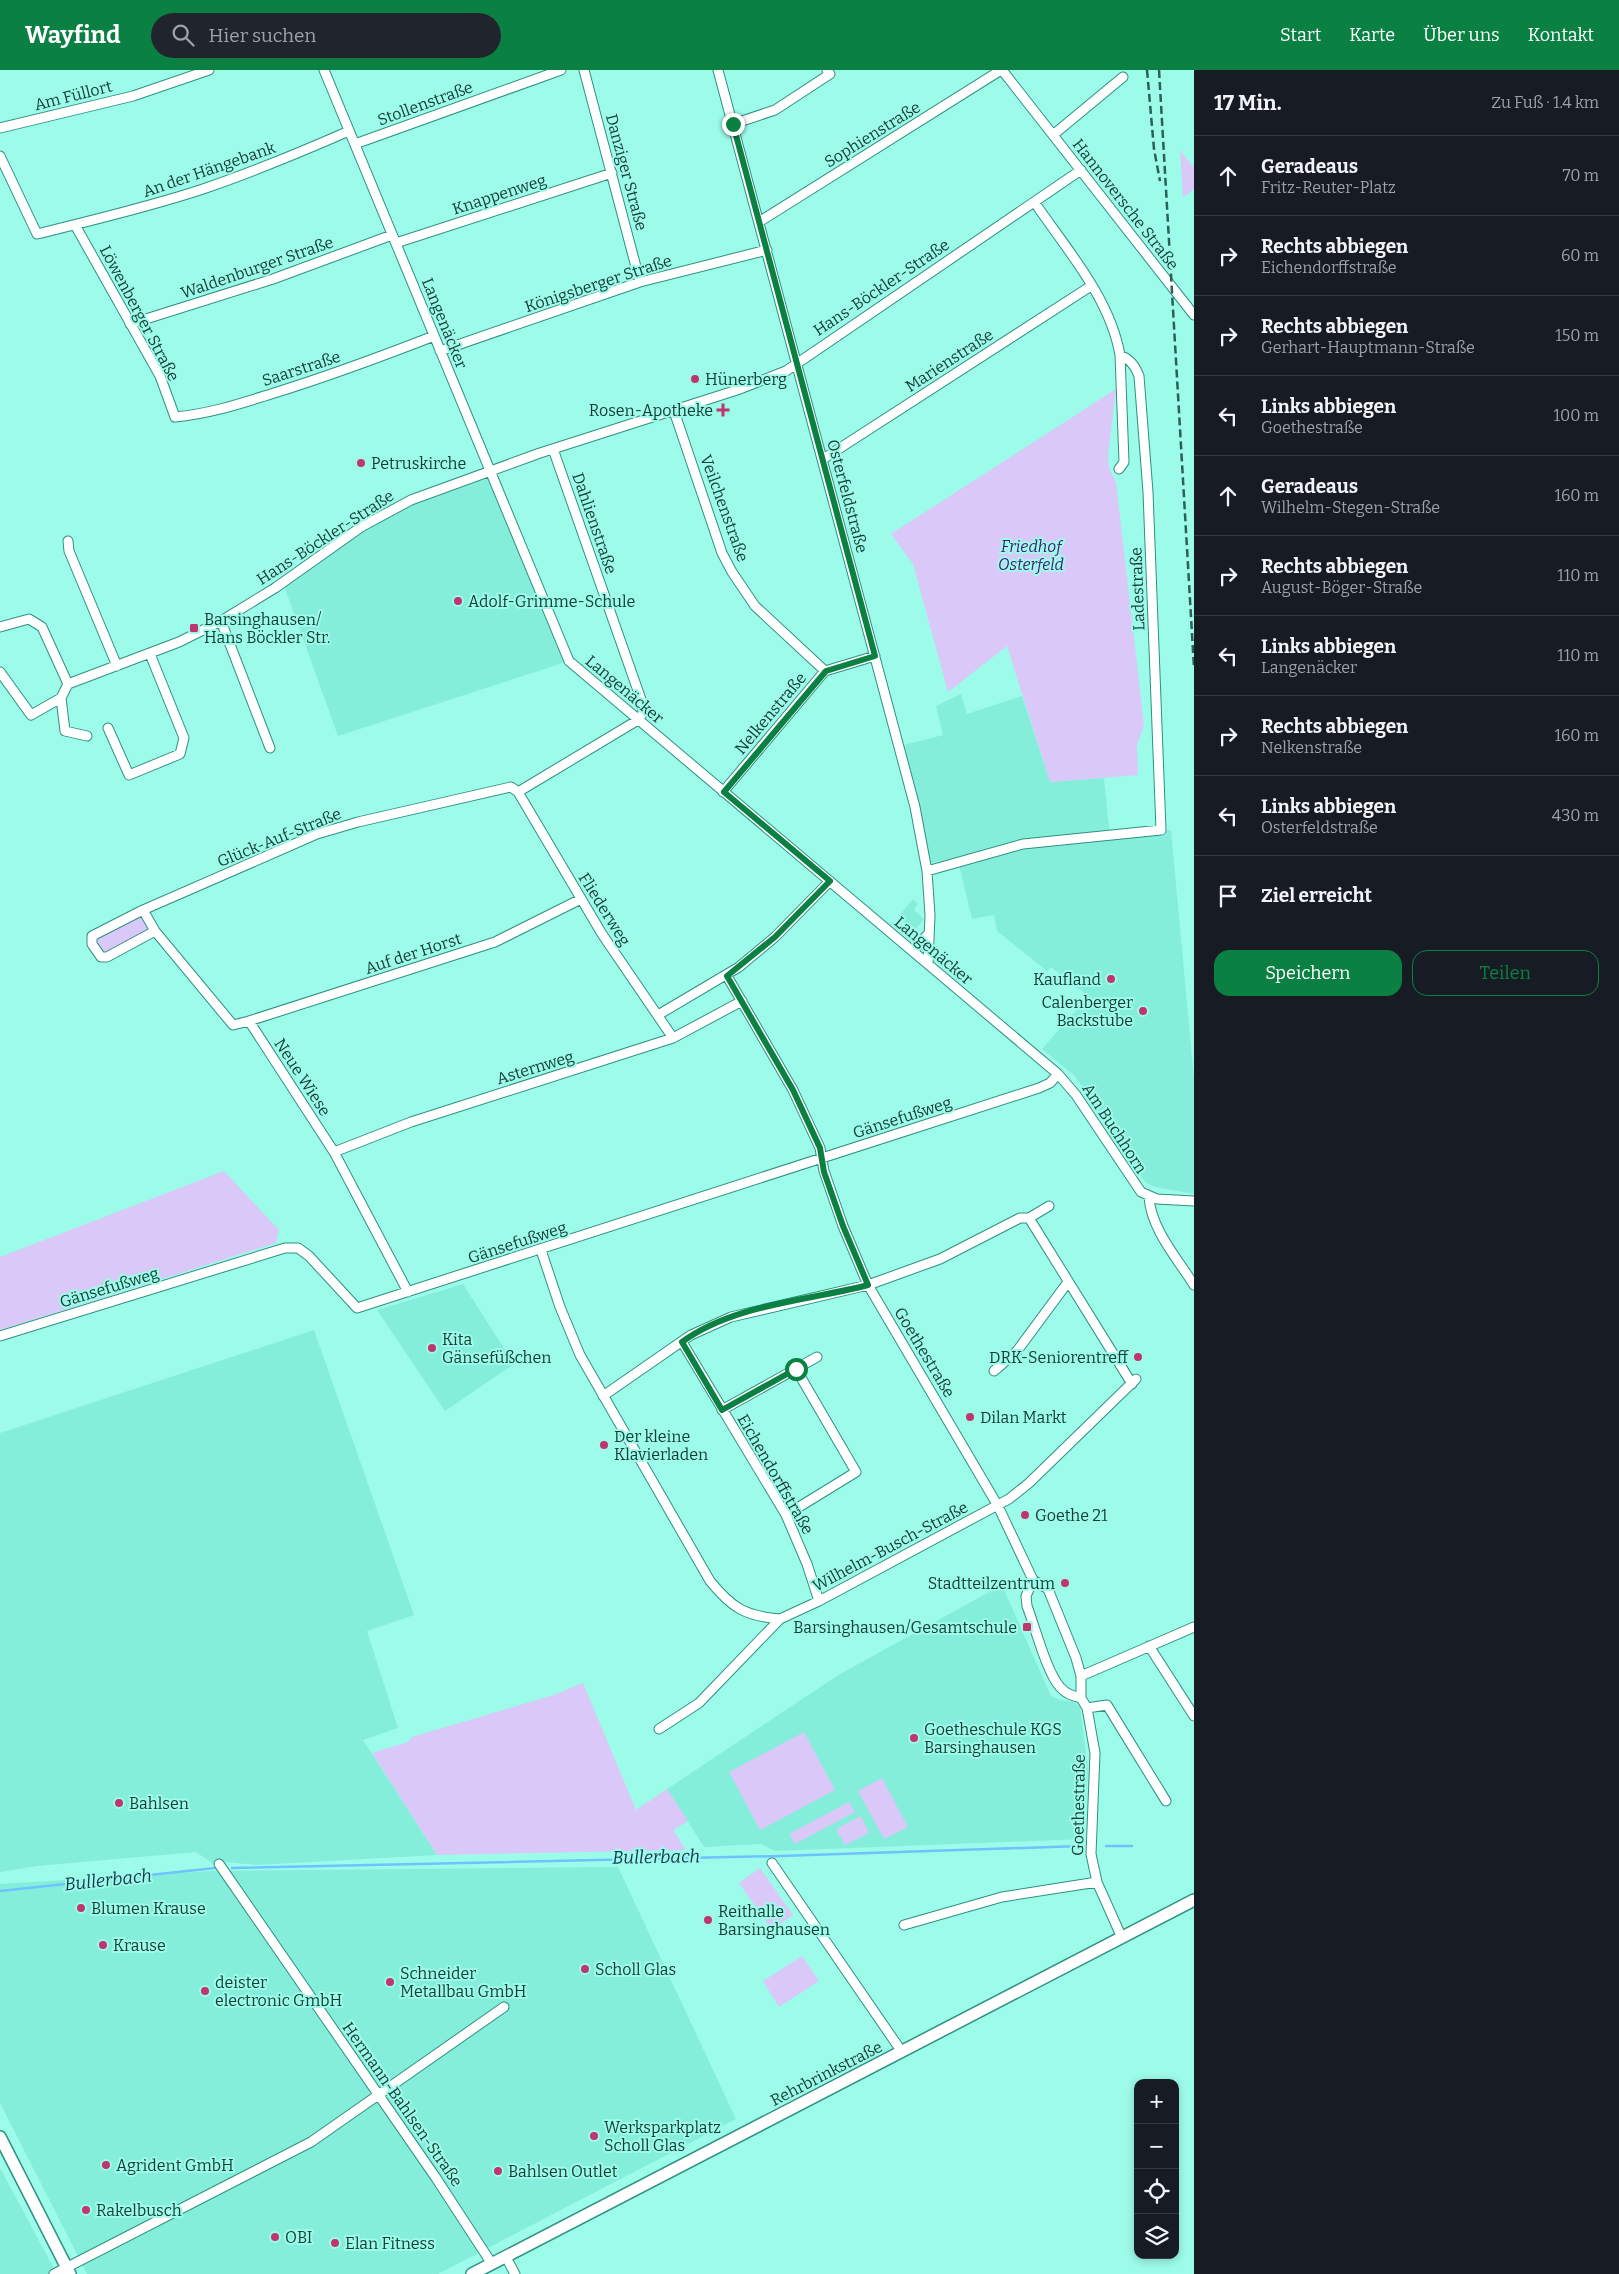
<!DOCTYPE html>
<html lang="de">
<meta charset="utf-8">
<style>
:root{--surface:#171b24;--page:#20242c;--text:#f1f3f6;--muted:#9ea1a6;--line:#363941;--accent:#0b8043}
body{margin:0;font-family:Bitter,serif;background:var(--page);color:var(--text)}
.controls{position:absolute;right:15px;bottom:15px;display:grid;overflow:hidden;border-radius:10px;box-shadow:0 2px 8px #0003}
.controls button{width:45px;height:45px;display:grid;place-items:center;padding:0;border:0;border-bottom:1px solid var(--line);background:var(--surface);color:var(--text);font:25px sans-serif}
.stop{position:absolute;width:15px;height:15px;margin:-11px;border:4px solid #0b8043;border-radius:50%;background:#fff}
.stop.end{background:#0b8043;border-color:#fff;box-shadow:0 1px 5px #0008}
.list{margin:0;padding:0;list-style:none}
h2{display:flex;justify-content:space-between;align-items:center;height:65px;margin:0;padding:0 20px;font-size:21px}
h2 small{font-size:16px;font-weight:400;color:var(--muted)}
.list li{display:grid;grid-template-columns:32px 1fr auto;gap:15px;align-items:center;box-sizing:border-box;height:80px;padding:0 20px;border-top:1px solid var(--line)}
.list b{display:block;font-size:19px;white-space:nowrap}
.list p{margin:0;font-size:16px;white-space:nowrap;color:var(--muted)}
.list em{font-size:16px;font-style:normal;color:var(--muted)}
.actions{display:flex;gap:10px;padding:15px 20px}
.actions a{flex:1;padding:11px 0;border:1px solid var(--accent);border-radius:15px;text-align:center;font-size:18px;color:var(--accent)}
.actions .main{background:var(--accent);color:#fff}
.icon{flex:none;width:28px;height:28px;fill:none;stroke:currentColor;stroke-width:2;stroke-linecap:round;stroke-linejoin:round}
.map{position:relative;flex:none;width:1194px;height:2204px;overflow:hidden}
header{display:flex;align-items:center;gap:30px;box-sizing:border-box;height:70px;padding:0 25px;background:var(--accent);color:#fff}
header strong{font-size:24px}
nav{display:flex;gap:28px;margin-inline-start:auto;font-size:18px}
.search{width:350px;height:45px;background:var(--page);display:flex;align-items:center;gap:12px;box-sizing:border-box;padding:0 18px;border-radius:28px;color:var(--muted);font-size:19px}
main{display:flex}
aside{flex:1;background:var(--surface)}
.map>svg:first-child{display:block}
.built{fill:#85eeda}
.green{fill:#d9c8f8}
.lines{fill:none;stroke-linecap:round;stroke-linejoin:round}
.stream{stroke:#6dc3fe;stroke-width:2.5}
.minor-casing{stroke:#2d9181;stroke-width:11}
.major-casing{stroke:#2d9181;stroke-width:14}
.minor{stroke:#fff;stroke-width:9}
.major{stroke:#fff;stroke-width:11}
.rail{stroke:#2c5f56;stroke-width:2.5;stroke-dasharray:8 4;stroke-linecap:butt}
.route{stroke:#0b8043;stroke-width:6}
.poi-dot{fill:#c0356d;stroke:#9dfbe9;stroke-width:2}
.labels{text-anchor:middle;stroke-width:4;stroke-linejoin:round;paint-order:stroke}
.street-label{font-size:16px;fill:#133c35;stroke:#9dfbe9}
.poi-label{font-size:16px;fill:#133c35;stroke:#9dfbe9;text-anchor:start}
.park-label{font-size:16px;font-style:italic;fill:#471a77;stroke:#9dfbe9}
.water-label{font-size:18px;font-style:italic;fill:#143950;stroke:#9dfbe9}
</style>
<header>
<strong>Wayfind</strong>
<div class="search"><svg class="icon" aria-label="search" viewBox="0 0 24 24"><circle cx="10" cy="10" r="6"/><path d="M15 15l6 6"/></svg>Hier suchen</div>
<nav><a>Start</a><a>Karte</a><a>Über uns</a><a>Kontakt</a></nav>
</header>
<main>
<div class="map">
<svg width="1194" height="2204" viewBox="0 0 1194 2204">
<rect width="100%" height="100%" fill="#9dfbe9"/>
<!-- built -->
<path class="built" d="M 490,401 L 569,591 L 338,666 L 283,513 L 411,430 Z
M 961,624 L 967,644 L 1022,626 L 1050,712 L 1104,708 L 1110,767 L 1171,760 L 1194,1009 L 1194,1124 L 1155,1117 L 1145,1112 L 1075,1006 L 1042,979 L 1088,926 L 1051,897 L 1047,901 L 997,861 L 994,845 L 972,849 L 957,787 L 931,793 L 920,738 L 904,675 L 943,665 L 936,636 Z
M 913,829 L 918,834 L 914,840 L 924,849 L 911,865 L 902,857 L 905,853 L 898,847 Z
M 463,1214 L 514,1294 L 445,1341 L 377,1240 Z
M 314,1260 L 414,1545 L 367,1561 L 398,1658 L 363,1670 L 437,1785 L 256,1795 L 224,1792 L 215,1795 L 196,1782 L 37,1796 L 0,1802 L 0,1363 Z
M 1002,1515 L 1051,1626 L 1060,1630 L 1074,1632 L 1080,1637 L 1088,1699 L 1084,1769 L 775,1781 L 761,1774 L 704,1777 L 667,1719 L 840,1604 Z
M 618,1797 L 736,2049 L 438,2204 L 87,2204 L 0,2033 L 0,1814 L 211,1801 Z
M 0,2098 L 57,2204 L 0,2204 Z"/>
<!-- green -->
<path class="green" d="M 1180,80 L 1194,98 L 1194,119 L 1183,128 Z
M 1116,319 L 1108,386 L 1109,398 L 1116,412 L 1144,655 L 1137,675 L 1138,705 L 1050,712 L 1007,576 L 948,622 L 913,494 L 891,464 Z
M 143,840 L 155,861 L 101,887 L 92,866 Z
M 224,1101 L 279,1160 L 276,1173 L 0,1260 L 0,1187 Z
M 583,1613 L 636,1740 L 667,1719 L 688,1751 L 673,1760 L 686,1780 L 437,1785 L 372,1683 L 408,1672 L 412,1667 L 554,1625 Z
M 804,1662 L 835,1720 L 760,1760 L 729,1702 Z
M 882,1708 L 908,1757 L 884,1769 L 858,1721 Z
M 849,1732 L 855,1742 L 795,1774 L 789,1764 Z
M 861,1746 L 869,1763 L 845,1775 L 836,1759 Z
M 760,1798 L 793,1845 L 772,1860 L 739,1813 Z
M 802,1886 L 819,1911 L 779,1937 L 763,1911 Z"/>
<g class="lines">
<!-- stream -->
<path class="stream" d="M 1106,1776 L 1132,1776
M 232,1798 L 780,1786 L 1080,1776
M 0,1821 L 215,1798"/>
<defs>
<path id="minor" d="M 324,0 L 569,591 L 1058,1004 L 1076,1025 L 1141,1122 L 1157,1129 L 1194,1131
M 584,0 L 640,212
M 718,0 L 915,737 L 927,801 L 930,845 L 928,894
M 1002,0 L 1194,245
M 733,54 L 775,40 L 830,4 L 827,0
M 0,58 L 133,26 L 209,0
M 1053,65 L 1123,7
M 355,74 L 561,0
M 0,86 L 37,164 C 93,150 149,137 203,119 C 253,102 301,82 349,61
M 1035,133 C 1067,180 1110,228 1120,285 L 1124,392 L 1119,399
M 759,152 L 1001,0
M 75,155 L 160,306 L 175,347 C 209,344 239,334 271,324 C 326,307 380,287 434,266
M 396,173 L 612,103
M 130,254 L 273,209 L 392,165
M 440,281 L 640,212 L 767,180
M 674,341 L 722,483 L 732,502 L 755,536 L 825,601
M 823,389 L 1091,216
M 68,471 L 69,481 L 117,596
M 221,551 L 270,678
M 0,557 L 29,549 L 42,557 L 68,614
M 0,602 L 31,645 L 61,628
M 108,658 L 129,705 L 180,684 L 184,668 L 150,584
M 87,666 L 65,661 L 61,628 L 68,614 L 179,572 L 221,551 L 275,518 L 361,457 L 411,430 L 540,383 L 737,320 L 786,301 L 1081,100
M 518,722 L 638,650 L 643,643 L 643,635 L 553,379
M 723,722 L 825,601 L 875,586
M 927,801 L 1023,774 L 1161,760 L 1148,422 L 1139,306 C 1135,296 1131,290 1120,285
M 143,840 L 155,861 L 233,955 L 249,951 L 334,1082 L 408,1222
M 155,861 L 107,887 L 101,887 L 92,874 L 92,866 L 143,840 L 317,764 L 358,752 L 511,717 L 518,722 L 602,864 L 673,968
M 913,881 L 929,863
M 727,906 L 793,1020 L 820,1078 L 824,1101 L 843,1156 L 868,1215 L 998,1436 L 1033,1510 L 1048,1519 L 1076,1588 L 1081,1606 L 1081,1628 L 1087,1638 L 1095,1683 L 1091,1784 L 1097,1812 L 1122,1868
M 658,945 L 739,897 L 775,867 L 830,811
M 249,951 L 495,872 L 581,829
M 334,1082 L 411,1052 L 673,968 L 742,931
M 1149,1127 C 1151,1159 1177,1188 1194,1215
M 1049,1136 L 1029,1148 L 1132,1314
M 541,1180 L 560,1237 L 580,1285 L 710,1511 C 732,1538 745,1546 780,1549
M 0,1266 L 285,1178 L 298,1178 L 309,1186 L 357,1238 L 1039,1018 L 1050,1013 L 1058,1004
M 682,1272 L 786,1445 L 807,1494 L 819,1531
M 994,1301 L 1017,1281 L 1068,1212
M 603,1326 L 691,1265 L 731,1247 L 868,1215 L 940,1189 L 1020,1148 L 1029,1148
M 722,1340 L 817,1287
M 786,1445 L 856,1402 L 796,1299
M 1033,1510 L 1026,1526 L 1027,1536 C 1035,1557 1047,1603 1060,1617 C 1066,1624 1073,1626 1081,1628
M 1149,1576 L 1194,1646
M 1081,1606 L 1194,1557
M 1087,1638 L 1107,1635 L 1166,1731
M 659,1659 L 699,1633 L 780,1549 L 819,1531 L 1009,1429 L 1029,1413 L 1136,1309
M 772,1793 L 902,1982
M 219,1794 L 436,2108 L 492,2194
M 904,1855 L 1002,1827 L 1097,1812
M 506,2187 L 515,2204
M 54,2204 L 311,2072 L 504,1937"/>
<path id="major" d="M 0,2067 L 70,2204
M 472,2204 L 1194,1830"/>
</defs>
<!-- minor casing -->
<use href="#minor" class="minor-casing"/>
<!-- major casing -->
<use href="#major" class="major-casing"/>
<!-- minor -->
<use href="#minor" class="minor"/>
<!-- major -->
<use href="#major" class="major"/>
<!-- rail -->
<path class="rail" d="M 1147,0 L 1154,79 L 1160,111
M 1159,0 L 1194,598"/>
</g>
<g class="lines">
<!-- route -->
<path class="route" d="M 733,54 L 875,586 L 826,601 L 724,722 L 830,811 L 775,867 L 727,906 L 793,1020 L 820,1078 L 824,1102 L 843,1156 L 868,1215 C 807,1231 734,1234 682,1272 L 722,1340 L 796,1299"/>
</g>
<!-- markers -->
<g class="poi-dot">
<circle cx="695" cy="309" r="5"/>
<path d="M720.5 332.5h5v5h5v5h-5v5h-5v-5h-5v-5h5z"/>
<circle cx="361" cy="393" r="5"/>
<circle cx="458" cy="531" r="5"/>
<rect x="189" y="553" width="10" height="10" rx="2.5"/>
<circle cx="1111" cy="909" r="5"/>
<circle cx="1143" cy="941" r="5"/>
<circle cx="432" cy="1278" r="5"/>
<circle cx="1138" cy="1287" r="5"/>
<circle cx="970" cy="1347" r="5"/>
<circle cx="604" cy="1375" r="5"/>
<circle cx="1025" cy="1445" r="5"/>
<circle cx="1065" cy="1513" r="5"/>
<rect x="1022" y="1552" width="10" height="10" rx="2.5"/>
<circle cx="914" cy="1668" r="5"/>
<circle cx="119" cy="1733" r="5"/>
<circle cx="81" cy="1838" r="5"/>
<circle cx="708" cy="1850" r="5"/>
<circle cx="103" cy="1875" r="5"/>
<circle cx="585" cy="1899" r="5"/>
<circle cx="390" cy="1912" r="5"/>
<circle cx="205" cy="1921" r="5"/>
<circle cx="594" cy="2066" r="5"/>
<circle cx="106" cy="2095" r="5"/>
<circle cx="498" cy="2101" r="5"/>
<circle cx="86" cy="2140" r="5"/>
<circle cx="275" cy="2167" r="5"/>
<circle cx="335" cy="2173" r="5"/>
</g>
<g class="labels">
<!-- street labels -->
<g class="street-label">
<text transform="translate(73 25) rotate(-14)" y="6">Am Füllort</text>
<text transform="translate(425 33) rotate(-20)" y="6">Stollenstraße</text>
<text transform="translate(872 64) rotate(-32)" y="6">Sophienstraße</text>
<text transform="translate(209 99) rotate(-19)" y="6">An der Hängebank</text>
<text transform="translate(627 102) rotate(75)" y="6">Danziger Straße</text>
<text transform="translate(499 124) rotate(-18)" y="6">Knappenweg</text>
<text transform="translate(1126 134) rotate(52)" y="6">Hannoversche Straße</text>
<text transform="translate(257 197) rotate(-19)" y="6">Waldenburger Straße</text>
<text transform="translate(598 213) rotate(-18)" y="6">Königsberger Straße</text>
<text transform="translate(881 217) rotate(-34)" y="6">Hans-Böckler-Straße</text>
<text transform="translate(140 243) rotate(62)" y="6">Löwenberger Straße</text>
<text transform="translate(445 253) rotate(68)" y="6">Langenäcker</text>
<text transform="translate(949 290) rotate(-33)" y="6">Marienstraße</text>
<text transform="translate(301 298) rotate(-18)" y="6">Saarstraße</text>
<text transform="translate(848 426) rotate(75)" y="6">Osterfeldstraße</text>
<text transform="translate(725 438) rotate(70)" y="6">Veilchenstraße</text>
<text transform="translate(595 453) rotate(71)" y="6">Dahlienstraße</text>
<text transform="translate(325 467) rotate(-33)" y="6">Hans-Böckler-Straße</text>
<text transform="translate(1137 519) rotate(-92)" y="6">Ladestraße</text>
<text transform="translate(625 619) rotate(40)" y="6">Langenäcker</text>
<text transform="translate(770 643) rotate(-50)" y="6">Nelkenstraße</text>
<text transform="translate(279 767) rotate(-22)" y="6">Glück-Auf-Straße</text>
<text transform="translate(605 839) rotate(58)" y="6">Fliederweg</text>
<text transform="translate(934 880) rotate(40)" y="6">Langenäcker</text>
<text transform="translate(413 883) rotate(-18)" y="6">Auf der Horst</text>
<text transform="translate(535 997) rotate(-17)" y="6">Asternweg</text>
<text transform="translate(303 1007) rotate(57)" y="6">Neue Wiese</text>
<text transform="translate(902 1047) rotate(-18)" y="6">Gänsefußweg</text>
<text transform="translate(1115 1058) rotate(57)" y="6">Am Buchhorn</text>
<text transform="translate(517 1172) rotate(-18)" y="6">Gänsefußweg</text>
<text transform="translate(109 1217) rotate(-17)" y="6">Gänsefußweg</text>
<text transform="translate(925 1282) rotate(59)" y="6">Goethestraße</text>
<text transform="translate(776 1404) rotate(60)" y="6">Eichendorffstraße</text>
<text transform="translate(890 1476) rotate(-28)" y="6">Wilhelm-Busch-Straße</text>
<text transform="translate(1078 1735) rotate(-89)" y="6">Goethestraße</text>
<text transform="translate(826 2003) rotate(-27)" y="6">Rehrbrinkstraße</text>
<text transform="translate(403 2034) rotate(55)" y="6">Hermann-Bahlsen-Straße</text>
</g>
<!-- poi labels -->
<g class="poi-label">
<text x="705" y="315">Hünerberg</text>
<text x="713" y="346" text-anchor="end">Rosen-Apotheke</text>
<text x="371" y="399">Petruskirche</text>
<text x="468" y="537">Adolf-Grimme-Schule</text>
<text x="204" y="555">Barsinghausen/<tspan x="204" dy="18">Hans Böckler Str.</tspan></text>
<text x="1101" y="915" text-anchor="end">Kaufland</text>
<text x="1133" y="938" text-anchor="end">Calenberger<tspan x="1133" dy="18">Backstube</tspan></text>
<text x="442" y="1275">Kita<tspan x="442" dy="18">Gänsefüßchen</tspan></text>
<text x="1128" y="1293" text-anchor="end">DRK-Seniorentreff</text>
<text x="980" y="1353">Dilan Markt</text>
<text x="614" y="1372">Der kleine<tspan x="614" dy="18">Klavierladen</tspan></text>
<text x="1035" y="1451">Goethe 21</text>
<text x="1055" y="1519" text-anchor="end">Stadtteilzentrum</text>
<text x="1017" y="1563" text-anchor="end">Barsinghausen/Gesamtschule</text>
<text x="924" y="1665">Goetheschule KGS<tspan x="924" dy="18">Barsinghausen</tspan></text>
<text x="129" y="1739">Bahlsen</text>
<text x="91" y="1844">Blumen Krause</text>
<text x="718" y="1847">Reithalle<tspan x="718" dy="18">Barsinghausen</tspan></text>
<text x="113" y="1881">Krause</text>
<text x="595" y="1905">Scholl Glas</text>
<text x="400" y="1909">Schneider<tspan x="400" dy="18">Metallbau GmbH</tspan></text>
<text x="215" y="1918">deister<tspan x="215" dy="18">electronic GmbH</tspan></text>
<text x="604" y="2063">Werksparkplatz<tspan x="604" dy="18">Scholl Glas</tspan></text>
<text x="116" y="2101">Agrident GmbH</text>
<text x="508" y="2107">Bahlsen Outlet</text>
<text x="96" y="2146">Rakelbusch</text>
<text x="285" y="2173">OBI</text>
<text x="345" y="2179">Elan Fitness</text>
</g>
<!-- park labels -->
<g class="park-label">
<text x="1031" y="482">Friedhof<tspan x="1031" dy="18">Osterfeld</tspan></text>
</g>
<!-- water labels -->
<g class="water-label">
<text transform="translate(656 1787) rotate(-1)" y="6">Bullerbach</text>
<text transform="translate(108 1810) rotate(-6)" y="6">Bullerbach</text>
</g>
</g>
</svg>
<div class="controls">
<button>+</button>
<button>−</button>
<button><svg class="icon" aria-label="locate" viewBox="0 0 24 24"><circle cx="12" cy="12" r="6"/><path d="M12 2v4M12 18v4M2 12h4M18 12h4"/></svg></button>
<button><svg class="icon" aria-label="layers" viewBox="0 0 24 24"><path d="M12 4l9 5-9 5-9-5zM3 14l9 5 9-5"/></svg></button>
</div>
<div class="stop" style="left:796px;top:1299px"></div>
<div class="stop end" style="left:733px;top:54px"></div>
</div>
<aside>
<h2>17 Min.<small>Zu Fuß · 1.4 km</small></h2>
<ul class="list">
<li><svg class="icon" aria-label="ahead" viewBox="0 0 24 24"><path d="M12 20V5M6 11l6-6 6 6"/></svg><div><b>Geradeaus</b><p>Fritz-Reuter-Platz</p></div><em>70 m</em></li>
<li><svg class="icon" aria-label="right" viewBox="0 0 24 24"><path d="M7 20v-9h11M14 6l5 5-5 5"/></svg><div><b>Rechts abbiegen</b><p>Eichendorffstraße</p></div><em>60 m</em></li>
<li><svg class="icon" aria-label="right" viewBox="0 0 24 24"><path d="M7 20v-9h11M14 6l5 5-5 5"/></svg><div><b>Rechts abbiegen</b><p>Gerhart-Hauptmann-Straße</p></div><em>150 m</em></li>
<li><svg class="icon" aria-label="left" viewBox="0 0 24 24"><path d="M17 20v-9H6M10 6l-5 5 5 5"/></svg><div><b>Links abbiegen</b><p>Goethestraße</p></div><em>100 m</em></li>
<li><svg class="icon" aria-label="ahead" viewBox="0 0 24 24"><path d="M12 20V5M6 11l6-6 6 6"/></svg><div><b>Geradeaus</b><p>Wilhelm-Stegen-Straße</p></div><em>160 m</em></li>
<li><svg class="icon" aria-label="right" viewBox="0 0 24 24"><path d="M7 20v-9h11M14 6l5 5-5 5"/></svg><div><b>Rechts abbiegen</b><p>August-Böger-Straße</p></div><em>110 m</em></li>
<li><svg class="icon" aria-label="left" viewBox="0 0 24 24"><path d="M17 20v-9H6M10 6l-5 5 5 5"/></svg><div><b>Links abbiegen</b><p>Langenäcker</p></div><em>110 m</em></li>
<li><svg class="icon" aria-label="right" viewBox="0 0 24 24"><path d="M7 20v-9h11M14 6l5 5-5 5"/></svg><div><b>Rechts abbiegen</b><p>Nelkenstraße</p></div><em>160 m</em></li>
<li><svg class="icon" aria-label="left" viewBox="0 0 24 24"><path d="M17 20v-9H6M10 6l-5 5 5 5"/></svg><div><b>Links abbiegen</b><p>Osterfeldstraße</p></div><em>430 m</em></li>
<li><svg class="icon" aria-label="arrive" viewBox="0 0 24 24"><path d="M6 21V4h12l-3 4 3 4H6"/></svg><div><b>Ziel erreicht</b></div></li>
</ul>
<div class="actions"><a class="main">Speichern</a><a>Teilen</a></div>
</aside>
</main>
